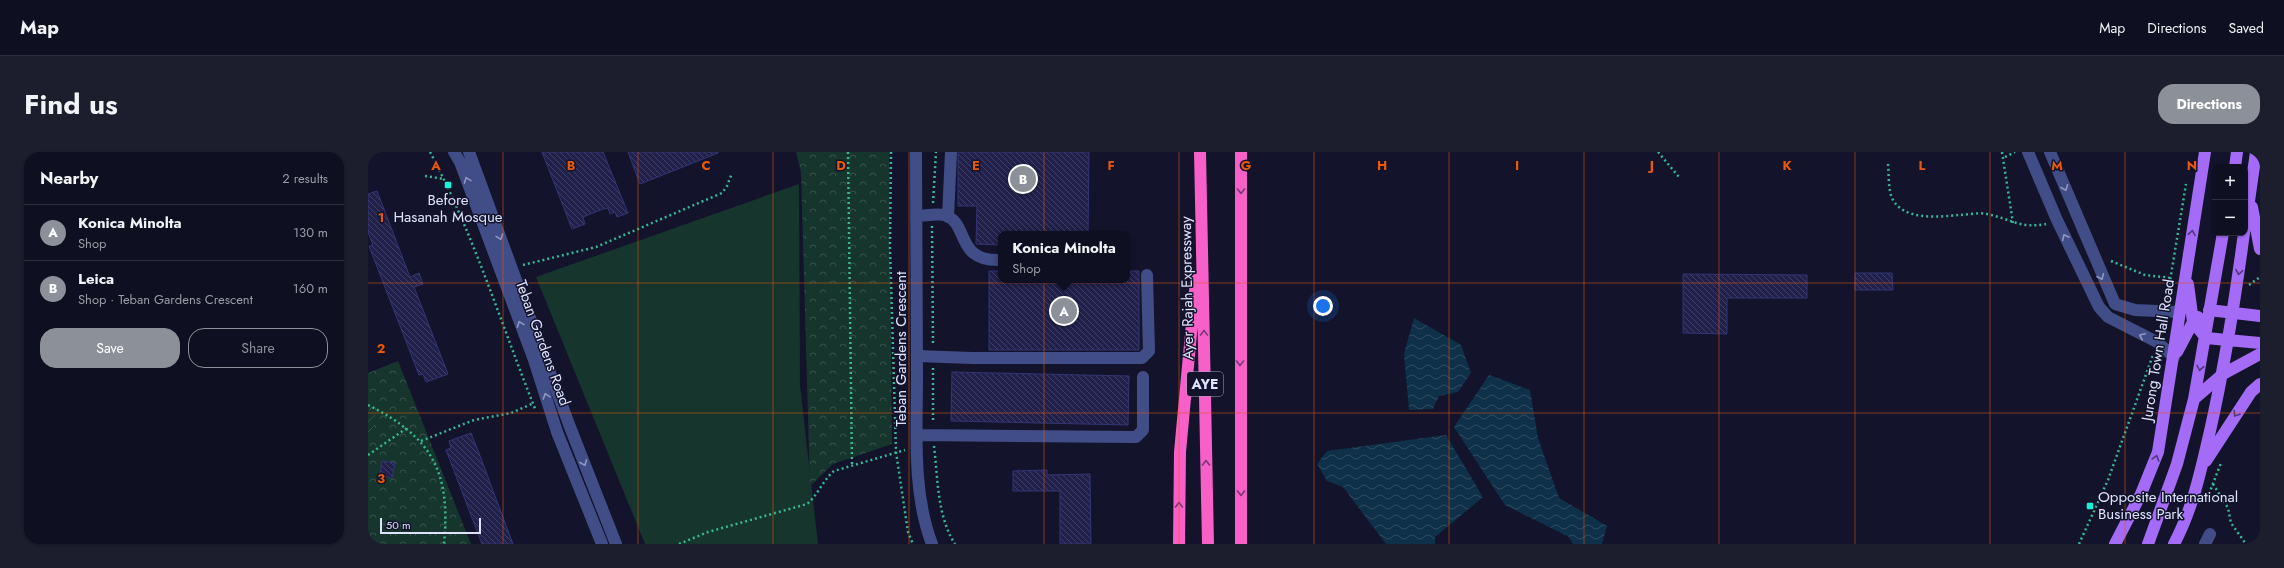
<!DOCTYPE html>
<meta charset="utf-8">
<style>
:root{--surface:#0e0f20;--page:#1c1d2d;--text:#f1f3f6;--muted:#9b9ca5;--line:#2e2f3e;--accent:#8c9099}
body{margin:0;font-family:Jost,sans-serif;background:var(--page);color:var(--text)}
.controls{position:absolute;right:12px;top:12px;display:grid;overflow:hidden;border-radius:8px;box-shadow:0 1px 3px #0004}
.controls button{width:36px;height:36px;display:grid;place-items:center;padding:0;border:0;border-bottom:1px solid var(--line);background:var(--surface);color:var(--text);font:20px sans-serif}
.scale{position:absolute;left:12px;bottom:10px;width:101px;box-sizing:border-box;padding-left:4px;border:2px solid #dee2fd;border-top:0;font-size:11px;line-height:14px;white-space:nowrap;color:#dee2fd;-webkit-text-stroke:3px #13142b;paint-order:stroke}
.you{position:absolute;left:955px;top:154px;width:14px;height:14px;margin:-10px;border:3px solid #fff;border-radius:50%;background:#1a73e8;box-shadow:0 0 0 6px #1a73e833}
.badge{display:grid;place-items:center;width:26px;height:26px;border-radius:50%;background:var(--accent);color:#fff;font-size:13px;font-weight:700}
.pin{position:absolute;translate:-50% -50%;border:2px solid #fff;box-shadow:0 1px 4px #0006}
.popup{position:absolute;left:630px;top:79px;width:132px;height:52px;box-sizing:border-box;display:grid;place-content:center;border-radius:8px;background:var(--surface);filter:drop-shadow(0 1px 3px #0005);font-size:13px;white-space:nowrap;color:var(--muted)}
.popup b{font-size:15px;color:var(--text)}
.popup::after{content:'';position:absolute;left:50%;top:100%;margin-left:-8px;border:8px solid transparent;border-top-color:var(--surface)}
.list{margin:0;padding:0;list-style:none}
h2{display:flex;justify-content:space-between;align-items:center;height:52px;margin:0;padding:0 16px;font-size:17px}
h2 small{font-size:13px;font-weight:400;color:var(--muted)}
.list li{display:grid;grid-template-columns:26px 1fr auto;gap:12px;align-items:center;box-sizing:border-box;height:56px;padding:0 16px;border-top:1px solid var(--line)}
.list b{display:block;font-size:15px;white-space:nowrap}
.list p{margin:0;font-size:13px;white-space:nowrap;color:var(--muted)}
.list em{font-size:13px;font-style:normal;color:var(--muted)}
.actions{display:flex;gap:8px;padding:12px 16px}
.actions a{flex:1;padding:9px 0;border:1px solid var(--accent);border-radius:16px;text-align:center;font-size:14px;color:var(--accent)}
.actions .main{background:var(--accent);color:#fff}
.map{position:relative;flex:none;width:1892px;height:392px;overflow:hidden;border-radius:16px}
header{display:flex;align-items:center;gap:24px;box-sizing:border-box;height:56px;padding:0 20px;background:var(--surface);border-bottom:1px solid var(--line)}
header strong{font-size:19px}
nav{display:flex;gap:22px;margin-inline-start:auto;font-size:14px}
.intro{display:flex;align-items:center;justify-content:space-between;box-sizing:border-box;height:96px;padding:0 24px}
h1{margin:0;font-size:28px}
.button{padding:10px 18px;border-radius:16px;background:var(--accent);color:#fff;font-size:14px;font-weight:700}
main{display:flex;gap:24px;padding:0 24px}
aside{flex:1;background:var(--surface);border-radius:16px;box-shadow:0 1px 3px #0004}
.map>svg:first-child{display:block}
.grass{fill:#16352d}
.park{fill:url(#park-crowns)}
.garden{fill:url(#garden-furrows)}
.water{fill:url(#water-waves)}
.building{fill:url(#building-back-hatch);stroke:#333576}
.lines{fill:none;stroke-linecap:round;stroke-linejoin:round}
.path{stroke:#38b894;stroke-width:2.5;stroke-dasharray:2 3;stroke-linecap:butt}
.minor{stroke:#414d87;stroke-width:12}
.major{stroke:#a46bf7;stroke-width:12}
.highway{stroke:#f760c9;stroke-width:12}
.oneway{stroke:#9098c2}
.oneway2{stroke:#7a3672}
.oneway3{stroke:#4d377d}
.grid{fill:none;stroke:#e8590c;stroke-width:1;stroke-opacity:0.55}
.poi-dot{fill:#15f3d8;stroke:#13142b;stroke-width:1.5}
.labels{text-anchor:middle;stroke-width:3;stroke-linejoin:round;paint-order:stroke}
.shield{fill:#13142b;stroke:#a1a4be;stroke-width:1}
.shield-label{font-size:14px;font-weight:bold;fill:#dee2fd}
.poi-label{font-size:15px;fill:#dee2fd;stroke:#13142b}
.street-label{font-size:15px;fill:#dee2fd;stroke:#13142b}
.grid-label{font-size:13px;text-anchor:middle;font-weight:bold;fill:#e8590c;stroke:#13142b;stroke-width:3;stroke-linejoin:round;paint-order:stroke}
</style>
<header>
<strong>Map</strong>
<nav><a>Map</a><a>Directions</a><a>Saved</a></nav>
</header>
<div class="intro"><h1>Find us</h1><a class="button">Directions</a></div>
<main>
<aside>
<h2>Nearby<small>2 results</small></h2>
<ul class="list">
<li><span class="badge">A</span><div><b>Konica Minolta</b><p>Shop</p></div><em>130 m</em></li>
<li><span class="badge">B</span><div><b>Leica</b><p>Shop · Teban Gardens Crescent</p></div><em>160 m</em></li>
</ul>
<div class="actions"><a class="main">Save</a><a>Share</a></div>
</aside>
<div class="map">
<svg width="1892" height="392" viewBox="0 0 1892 392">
<defs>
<pattern id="park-crowns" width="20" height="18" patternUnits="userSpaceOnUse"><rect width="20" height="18" fill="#16352d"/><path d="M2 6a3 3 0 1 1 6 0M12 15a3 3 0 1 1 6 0" fill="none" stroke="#37524c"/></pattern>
<pattern id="garden-furrows" width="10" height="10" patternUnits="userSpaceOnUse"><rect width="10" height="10" fill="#16352d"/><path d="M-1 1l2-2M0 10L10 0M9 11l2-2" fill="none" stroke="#37524c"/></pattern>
<pattern id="water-waves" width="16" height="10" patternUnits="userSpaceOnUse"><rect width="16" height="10" fill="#0e3048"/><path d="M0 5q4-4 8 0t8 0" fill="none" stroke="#314e63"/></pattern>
<pattern id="building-back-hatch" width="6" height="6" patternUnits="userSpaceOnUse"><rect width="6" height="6" fill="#20204b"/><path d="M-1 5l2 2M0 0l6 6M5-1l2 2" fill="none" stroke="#404066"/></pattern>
</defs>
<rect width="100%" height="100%" fill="#13142b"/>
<!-- grass -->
<path class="grass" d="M 431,32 L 432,233 L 450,392 L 277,392 L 168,125 Z"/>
<!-- park -->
<path class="park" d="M 428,0 L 521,0 L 524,292 L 465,312 L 442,334 L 433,20 Z
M 30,209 L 103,392 L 0,392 L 0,221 Z"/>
<!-- garden -->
<path class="garden" d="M 0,261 L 8,263 L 4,281 L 0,280 Z"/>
<!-- water -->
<path class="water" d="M 1046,166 L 1093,193 L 1103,221 L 1090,240 L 1071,244 L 1065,257 L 1041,258 L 1036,202 Z
M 1121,223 L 1162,238 L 1170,286 L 1191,346 L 1239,374 L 1234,392 L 1205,392 L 1201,385 L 1137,353 L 1086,275 Z
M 1078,283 L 1115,345 L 1067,385 L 1067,392 L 1018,392 L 975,335 L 959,329 L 949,312 L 959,299 Z"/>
<!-- building -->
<path class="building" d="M 174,0 L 235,0 L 260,61 L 249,65 L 247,60 L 242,62 L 240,56 L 235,57 L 215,65 L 217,72 L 204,77 Z
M 260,0 L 350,0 L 350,1 L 272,32 Z
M 590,0 L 721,0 L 720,82 L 633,82 L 633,93 L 608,92 L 609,54 L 590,54 Z
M 9,39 L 42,125 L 51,121 L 55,132 L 46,135 L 80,222 L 58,230 L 55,222 L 51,223 L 1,94 L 5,93 L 0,80 L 0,42 Z
M 621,119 L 633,119 L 633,128 L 759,128 L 759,119 L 771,119 L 771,198 L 621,198 Z
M 1487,121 L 1524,121 L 1525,138 L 1487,138 Z
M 1315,122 L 1439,123 L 1439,146 L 1359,146 L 1359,182 L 1315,181 Z
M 584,220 L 761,224 L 760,273 L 583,269 Z
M 103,281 L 111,301 L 145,392 L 114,392 L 78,298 L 83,296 L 81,289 Z
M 14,309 L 27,311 L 24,326 L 12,323 Z
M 679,318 L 679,323 L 722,322 L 723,392 L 692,392 L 692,339 L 645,339 L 645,319 Z"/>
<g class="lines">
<!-- path -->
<path class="path" d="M 62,0 C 106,83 133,172 168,259
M 480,0 L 484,313
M 523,0 L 522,94 L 528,300 L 540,380 L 545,392
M 1290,0 L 1311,25
M 1634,0 L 1645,71
M 1637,5 L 1647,0
M 1520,12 C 1521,22 1520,37 1524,46 C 1535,69 1570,65 1591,63 C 1600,63 1611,60 1619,62 C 1643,67 1652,77 1678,72
M 57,24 L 76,27
M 565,51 L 568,0
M 564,74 L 565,193
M 1743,109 L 1777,123 L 1803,126
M 155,113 L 228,95 L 354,41 L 359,34 L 364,21
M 1881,133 L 1892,125
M 1799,147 L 1818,32
M 565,216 L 565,271
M 0,253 C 64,285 83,320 76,392
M 53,289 L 106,268 L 143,261 L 166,251
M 566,294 C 570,327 569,364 587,392
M 0,303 L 39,276
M 1845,332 L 1860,356 L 1863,371 L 1878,392
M 1841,342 L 1853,311
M 311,392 L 340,380 L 439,352 C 450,343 455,328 466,319 L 537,298
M 1711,392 L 1740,328 L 1785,203"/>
<!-- minor -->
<path class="minor" d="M 86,0 L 92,10 L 166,208 L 189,280 L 234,392
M 101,0 L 202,275 L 248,392
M 548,0 C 548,75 549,149 549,224 C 549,279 544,340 564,392
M 1660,0 L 1689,68 L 1731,155 L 1740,165 L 1789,190 L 1806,205
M 1682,0 L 1747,152 L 1767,158 L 1811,160
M 548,64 C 556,64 568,61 576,63 C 602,70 586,110 633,108
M 580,65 L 583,0
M 549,204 L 604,206 L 774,206 L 781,199 L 779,123
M 549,283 L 768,285 L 775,278 L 775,225
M 1837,392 L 1842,382"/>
<!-- major -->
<path class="major" d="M 1867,15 L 1869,0
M 1884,55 L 1892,97
M 1877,77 L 1888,0
M 1820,132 L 1825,170 L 1838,186
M 1841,158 L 1892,164
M 1838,186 L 1892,191
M 1809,200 L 1825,170 L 1830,165
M 1826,247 L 1855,222 L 1892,202
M 1838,309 L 1883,240 L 1892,232
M 1747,392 L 1773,342 L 1790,300 L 1837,0
M 1780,392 L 1809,312 L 1826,247 L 1855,81
M 1806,392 C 1825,356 1833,318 1842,279 C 1857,213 1867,148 1876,81"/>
<!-- highway -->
<path class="highway" d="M 832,0 L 840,392
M 811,392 L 812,300 L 828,128
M 873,392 L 873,0"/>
</g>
<!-- one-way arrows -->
<defs><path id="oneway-chevron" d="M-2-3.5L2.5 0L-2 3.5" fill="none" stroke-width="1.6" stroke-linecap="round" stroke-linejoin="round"/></defs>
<g class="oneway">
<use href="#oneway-chevron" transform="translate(99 28) rotate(-110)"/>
<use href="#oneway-chevron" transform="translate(1697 36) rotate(68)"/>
<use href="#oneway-chevron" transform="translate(132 85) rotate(70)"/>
<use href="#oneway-chevron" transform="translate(1697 85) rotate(-116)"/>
<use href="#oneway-chevron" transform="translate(1733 125) rotate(67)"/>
<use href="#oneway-chevron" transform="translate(152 172) rotate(-111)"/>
<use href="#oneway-chevron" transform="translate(1774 184) rotate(-155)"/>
<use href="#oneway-chevron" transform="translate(178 244) rotate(-108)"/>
<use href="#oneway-chevron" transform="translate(216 311) rotate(68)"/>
</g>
<g class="oneway2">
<use href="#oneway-chevron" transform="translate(873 39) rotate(90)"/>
<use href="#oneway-chevron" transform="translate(836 181) rotate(-91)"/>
<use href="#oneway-chevron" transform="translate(872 211) rotate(90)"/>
<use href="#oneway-chevron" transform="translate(838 311) rotate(-91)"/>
<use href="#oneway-chevron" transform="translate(873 341) rotate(90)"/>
<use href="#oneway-chevron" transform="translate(811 353) rotate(-90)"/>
</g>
<g class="oneway3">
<use href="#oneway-chevron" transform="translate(1824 81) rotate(-81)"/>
<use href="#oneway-chevron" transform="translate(1871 120) rotate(98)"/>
<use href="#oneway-chevron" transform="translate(1832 216) rotate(101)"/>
<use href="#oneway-chevron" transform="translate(1868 262) rotate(123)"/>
<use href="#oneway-chevron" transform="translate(1788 306) rotate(-72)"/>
</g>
<!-- grid -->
<path class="grid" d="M 135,0 L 135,392M 270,0 L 270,392M 405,0 L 405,392M 541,0 L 541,392M 676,0 L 676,392M 811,0 L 811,392M 946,0 L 946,392M 1081,0 L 1081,392M 1216,0 L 1216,392M 1351,0 L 1351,392M 1487,0 L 1487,392M 1622,0 L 1622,392M 1757,0 L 1757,392M 0,131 L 1892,131M 0,261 L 1892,261"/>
<!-- markers -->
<g class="poi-dot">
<rect x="76" y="29" width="8" height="8" rx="2"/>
<rect x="1718" y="350" width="8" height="8" rx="2"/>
</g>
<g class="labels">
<!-- shield labels -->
<rect class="shield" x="819" y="220" width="36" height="24" rx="3"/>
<g class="shield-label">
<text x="837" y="237">AYE</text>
</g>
<!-- poi labels -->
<g class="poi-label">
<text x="80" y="53">Before<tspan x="80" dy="17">Hasanah Mosque</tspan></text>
<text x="1730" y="350" text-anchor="start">Opposite International<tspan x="1730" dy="17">Business Park</tspan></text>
</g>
<!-- street labels -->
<g class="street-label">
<text transform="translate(819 136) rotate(-91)" y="5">Ayer Rajah Expressway</text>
<text transform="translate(175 191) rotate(70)" y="5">Teban Gardens Road</text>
<text transform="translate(533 197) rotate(-90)" y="5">Teban Gardens Crescent</text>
<text transform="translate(1790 198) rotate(-81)" y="5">Jurong Town Hall Road</text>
</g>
</g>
<g class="grid-label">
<text x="68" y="18">A</text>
<text x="203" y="18">B</text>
<text x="338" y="18">C</text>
<text x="473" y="18">D</text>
<text x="608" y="18">E</text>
<text x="743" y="18">F</text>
<text x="878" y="18">G</text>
<text x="1014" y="18">H</text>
<text x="1149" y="18">I</text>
<text x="1284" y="18">J</text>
<text x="1419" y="18">K</text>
<text x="1554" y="18">L</text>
<text x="1689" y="18">M</text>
<text x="1824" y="18">N</text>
<text x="13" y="70">1</text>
<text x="13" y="201">2</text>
<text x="13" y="331">3</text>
</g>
</svg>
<div class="controls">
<button>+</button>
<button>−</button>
</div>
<div class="scale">50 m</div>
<div class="you"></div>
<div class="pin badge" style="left:696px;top:159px">A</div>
<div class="popup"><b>Konica Minolta</b>Shop</div>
<div class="pin badge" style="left:655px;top:27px">B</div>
</div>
</main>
